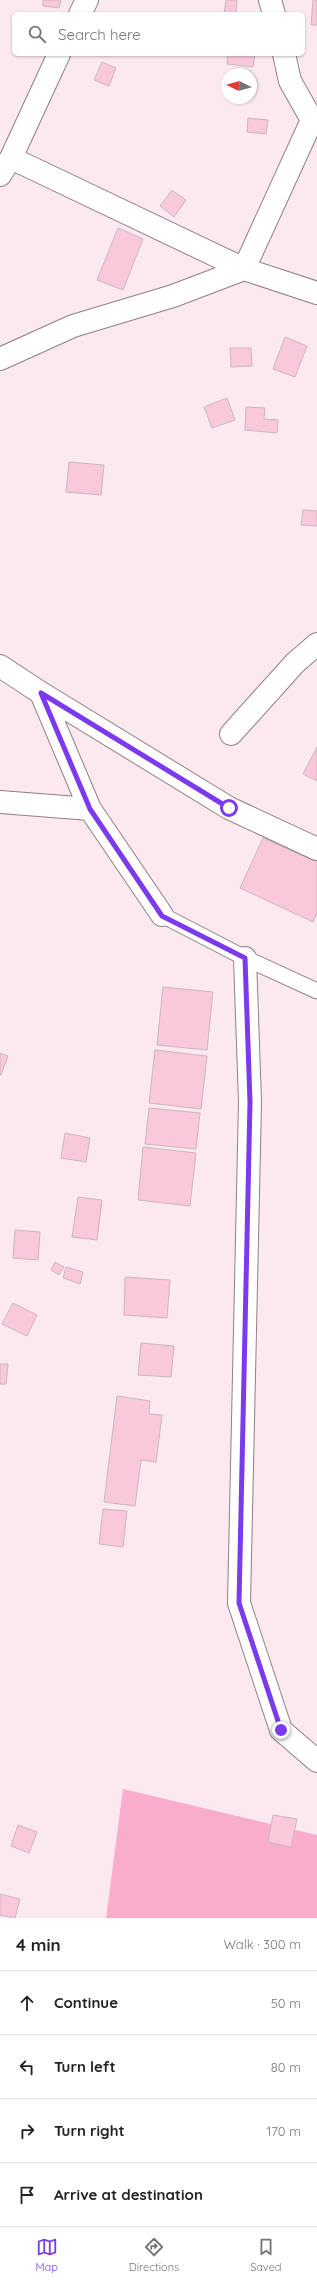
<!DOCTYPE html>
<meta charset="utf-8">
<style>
:root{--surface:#fff;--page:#f6f6f6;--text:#222;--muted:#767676;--line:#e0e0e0;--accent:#7c3aed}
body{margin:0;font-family:Quicksand,sans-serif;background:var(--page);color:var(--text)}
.compass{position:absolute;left:221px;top:68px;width:36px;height:36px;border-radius:50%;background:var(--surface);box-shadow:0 1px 3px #0004;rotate:275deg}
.stop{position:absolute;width:12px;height:12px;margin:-9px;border:3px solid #7c3aed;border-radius:50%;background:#fff}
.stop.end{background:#7c3aed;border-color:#fff;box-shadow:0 1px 4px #0008}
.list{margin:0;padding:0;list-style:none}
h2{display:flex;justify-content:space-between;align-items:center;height:52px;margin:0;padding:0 16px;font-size:17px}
h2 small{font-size:13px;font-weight:400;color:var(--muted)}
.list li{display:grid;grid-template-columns:26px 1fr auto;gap:12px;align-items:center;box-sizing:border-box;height:64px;padding:0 16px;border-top:1px solid var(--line)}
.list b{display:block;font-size:15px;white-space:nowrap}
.list em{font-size:13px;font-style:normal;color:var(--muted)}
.icon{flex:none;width:22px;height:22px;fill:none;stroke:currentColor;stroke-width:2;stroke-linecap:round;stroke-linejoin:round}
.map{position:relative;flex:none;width:317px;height:1918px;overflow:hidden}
.search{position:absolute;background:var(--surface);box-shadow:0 1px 3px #0004;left:12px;right:12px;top:12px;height:44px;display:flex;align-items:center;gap:10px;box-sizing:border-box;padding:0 14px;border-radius:6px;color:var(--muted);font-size:15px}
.sheet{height:308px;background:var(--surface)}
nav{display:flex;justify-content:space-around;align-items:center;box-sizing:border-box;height:56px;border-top:1px solid var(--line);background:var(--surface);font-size:11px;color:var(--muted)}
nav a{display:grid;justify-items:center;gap:2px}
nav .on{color:var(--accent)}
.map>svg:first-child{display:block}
.green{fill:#f9accc}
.building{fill:#f9c8db;stroke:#cab7be}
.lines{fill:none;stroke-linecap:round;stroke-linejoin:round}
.lane-casing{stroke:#907f86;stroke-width:17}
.street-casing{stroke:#907f86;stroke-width:24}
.lane{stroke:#fff;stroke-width:15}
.street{stroke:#fff;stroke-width:22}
.route{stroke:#7c3aed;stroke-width:5}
</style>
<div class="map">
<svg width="317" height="1918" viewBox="0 0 317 1918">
<rect width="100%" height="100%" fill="#fce9f0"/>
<!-- green -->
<path class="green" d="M 123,1789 L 317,1835 L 317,1918 L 106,1918 Z"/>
<!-- building -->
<path class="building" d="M 43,0 L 61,0 L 59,8 L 43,6 Z
M 226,0 L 237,0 L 236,14 L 224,14 Z
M 313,0 L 317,0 L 317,25 L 311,25 Z
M 228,54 L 255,54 L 253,67 L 227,64 Z
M 102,62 L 116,68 L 109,86 L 94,80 Z
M 248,118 L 268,120 L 266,134 L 247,132 Z
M 172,190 L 186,200 L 174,217 L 160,206 Z
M 118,228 L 143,239 L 123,290 L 97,280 Z
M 285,337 L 307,346 L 295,377 L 273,369 Z
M 230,348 L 251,348 L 252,366 L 231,367 Z
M 227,398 L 235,420 L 212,428 L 204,407 Z
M 246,407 L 265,408 L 264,419 L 278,420 L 277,433 L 245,430 Z
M 69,462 L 104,465 L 101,495 L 66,492 Z
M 303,510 L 317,511 L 317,526 L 301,525 Z
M 317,747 L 317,781 L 303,774 Z
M 263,838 L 317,862 L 317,913 L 313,922 L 240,888 Z
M 163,987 L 213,992 L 207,1050 L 157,1045 Z
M 155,1050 L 207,1056 L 201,1109 L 149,1103 Z
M 0,1053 L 8,1056 L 1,1075 L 0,1075 Z
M 149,1108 L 200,1113 L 196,1149 L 145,1144 Z
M 65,1133 L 90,1138 L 86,1162 L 61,1158 Z
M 143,1147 L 196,1153 L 190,1206 L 138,1200 Z
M 78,1197 L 102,1200 L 97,1240 L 72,1237 Z
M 15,1230 L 40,1232 L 38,1260 L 13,1258 Z
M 55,1262 L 64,1267 L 59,1275 L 51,1270 Z
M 66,1267 L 83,1272 L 80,1284 L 63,1278 Z
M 125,1277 L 170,1280 L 167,1318 L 124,1315 Z
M 13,1303 L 37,1315 L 27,1336 L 2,1324 Z
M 141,1343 L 174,1346 L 171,1377 L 138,1375 Z
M 0,1364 L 8,1364 L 6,1384 L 0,1384 Z
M 117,1396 L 150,1401 L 149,1414 L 162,1415 L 156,1462 L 141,1460 L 135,1506 L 104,1502 Z
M 103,1509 L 127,1511 L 123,1547 L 99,1544 Z
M 273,1815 L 297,1819 L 291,1847 L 268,1842 Z
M 18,1825 L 37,1832 L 29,1853 L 11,1846 Z
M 0,1894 L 20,1899 L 15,1918 L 0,1915 Z"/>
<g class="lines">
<defs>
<path id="lane" d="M 162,915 L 245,958 L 317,991"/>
<path id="street" d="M 270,0 L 274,14
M 80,14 L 87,0
M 11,158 L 244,269 L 317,293
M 0,175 L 11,158 L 59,54
M 0,359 L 73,326 L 173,296 L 244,269 L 312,120 L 290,81 L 284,54
M 0,666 L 41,693 L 90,809 L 162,915
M 41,693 L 229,808 L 317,849
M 231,734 L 295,663 L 317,644
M 0,802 L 90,809
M 245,958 L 250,1102 L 239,1603 L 281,1730 L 317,1761"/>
</defs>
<!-- lane casing -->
<use href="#lane" class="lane-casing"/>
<!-- street casing -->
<use href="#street" class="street-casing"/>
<!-- lane -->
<use href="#lane" class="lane"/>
<!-- street -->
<use href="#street" class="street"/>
</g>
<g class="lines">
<!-- route -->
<path class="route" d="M 229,808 L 41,693 L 90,809 L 162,916 L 245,958 L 250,1102 L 239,1603 L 281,1730"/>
</g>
</svg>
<svg class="compass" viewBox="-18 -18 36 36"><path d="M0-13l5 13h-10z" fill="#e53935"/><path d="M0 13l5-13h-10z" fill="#767676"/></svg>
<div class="stop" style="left:229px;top:808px"></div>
<div class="stop end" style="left:281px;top:1730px"></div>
<div class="search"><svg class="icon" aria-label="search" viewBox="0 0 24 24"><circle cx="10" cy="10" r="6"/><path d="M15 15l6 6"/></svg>Search here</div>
</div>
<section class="sheet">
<h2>4 min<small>Walk · 300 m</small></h2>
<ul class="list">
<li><svg class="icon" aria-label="ahead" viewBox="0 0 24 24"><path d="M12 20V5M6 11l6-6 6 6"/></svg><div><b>Continue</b></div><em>50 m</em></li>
<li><svg class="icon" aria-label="left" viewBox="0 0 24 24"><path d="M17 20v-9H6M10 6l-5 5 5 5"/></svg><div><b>Turn left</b></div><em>80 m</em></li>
<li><svg class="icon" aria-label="right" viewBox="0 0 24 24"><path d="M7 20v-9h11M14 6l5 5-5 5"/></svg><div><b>Turn right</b></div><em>170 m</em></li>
<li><svg class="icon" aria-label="arrive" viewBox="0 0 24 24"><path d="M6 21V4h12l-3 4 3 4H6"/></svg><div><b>Arrive at destination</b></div></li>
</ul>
</section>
<nav>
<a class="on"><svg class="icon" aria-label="map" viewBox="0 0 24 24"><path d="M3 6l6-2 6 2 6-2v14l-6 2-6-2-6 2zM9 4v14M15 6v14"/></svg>Map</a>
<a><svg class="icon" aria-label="directions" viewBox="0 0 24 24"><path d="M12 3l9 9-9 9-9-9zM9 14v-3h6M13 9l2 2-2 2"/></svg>Directions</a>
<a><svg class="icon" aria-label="saved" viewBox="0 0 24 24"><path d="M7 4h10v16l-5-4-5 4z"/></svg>Saved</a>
</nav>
